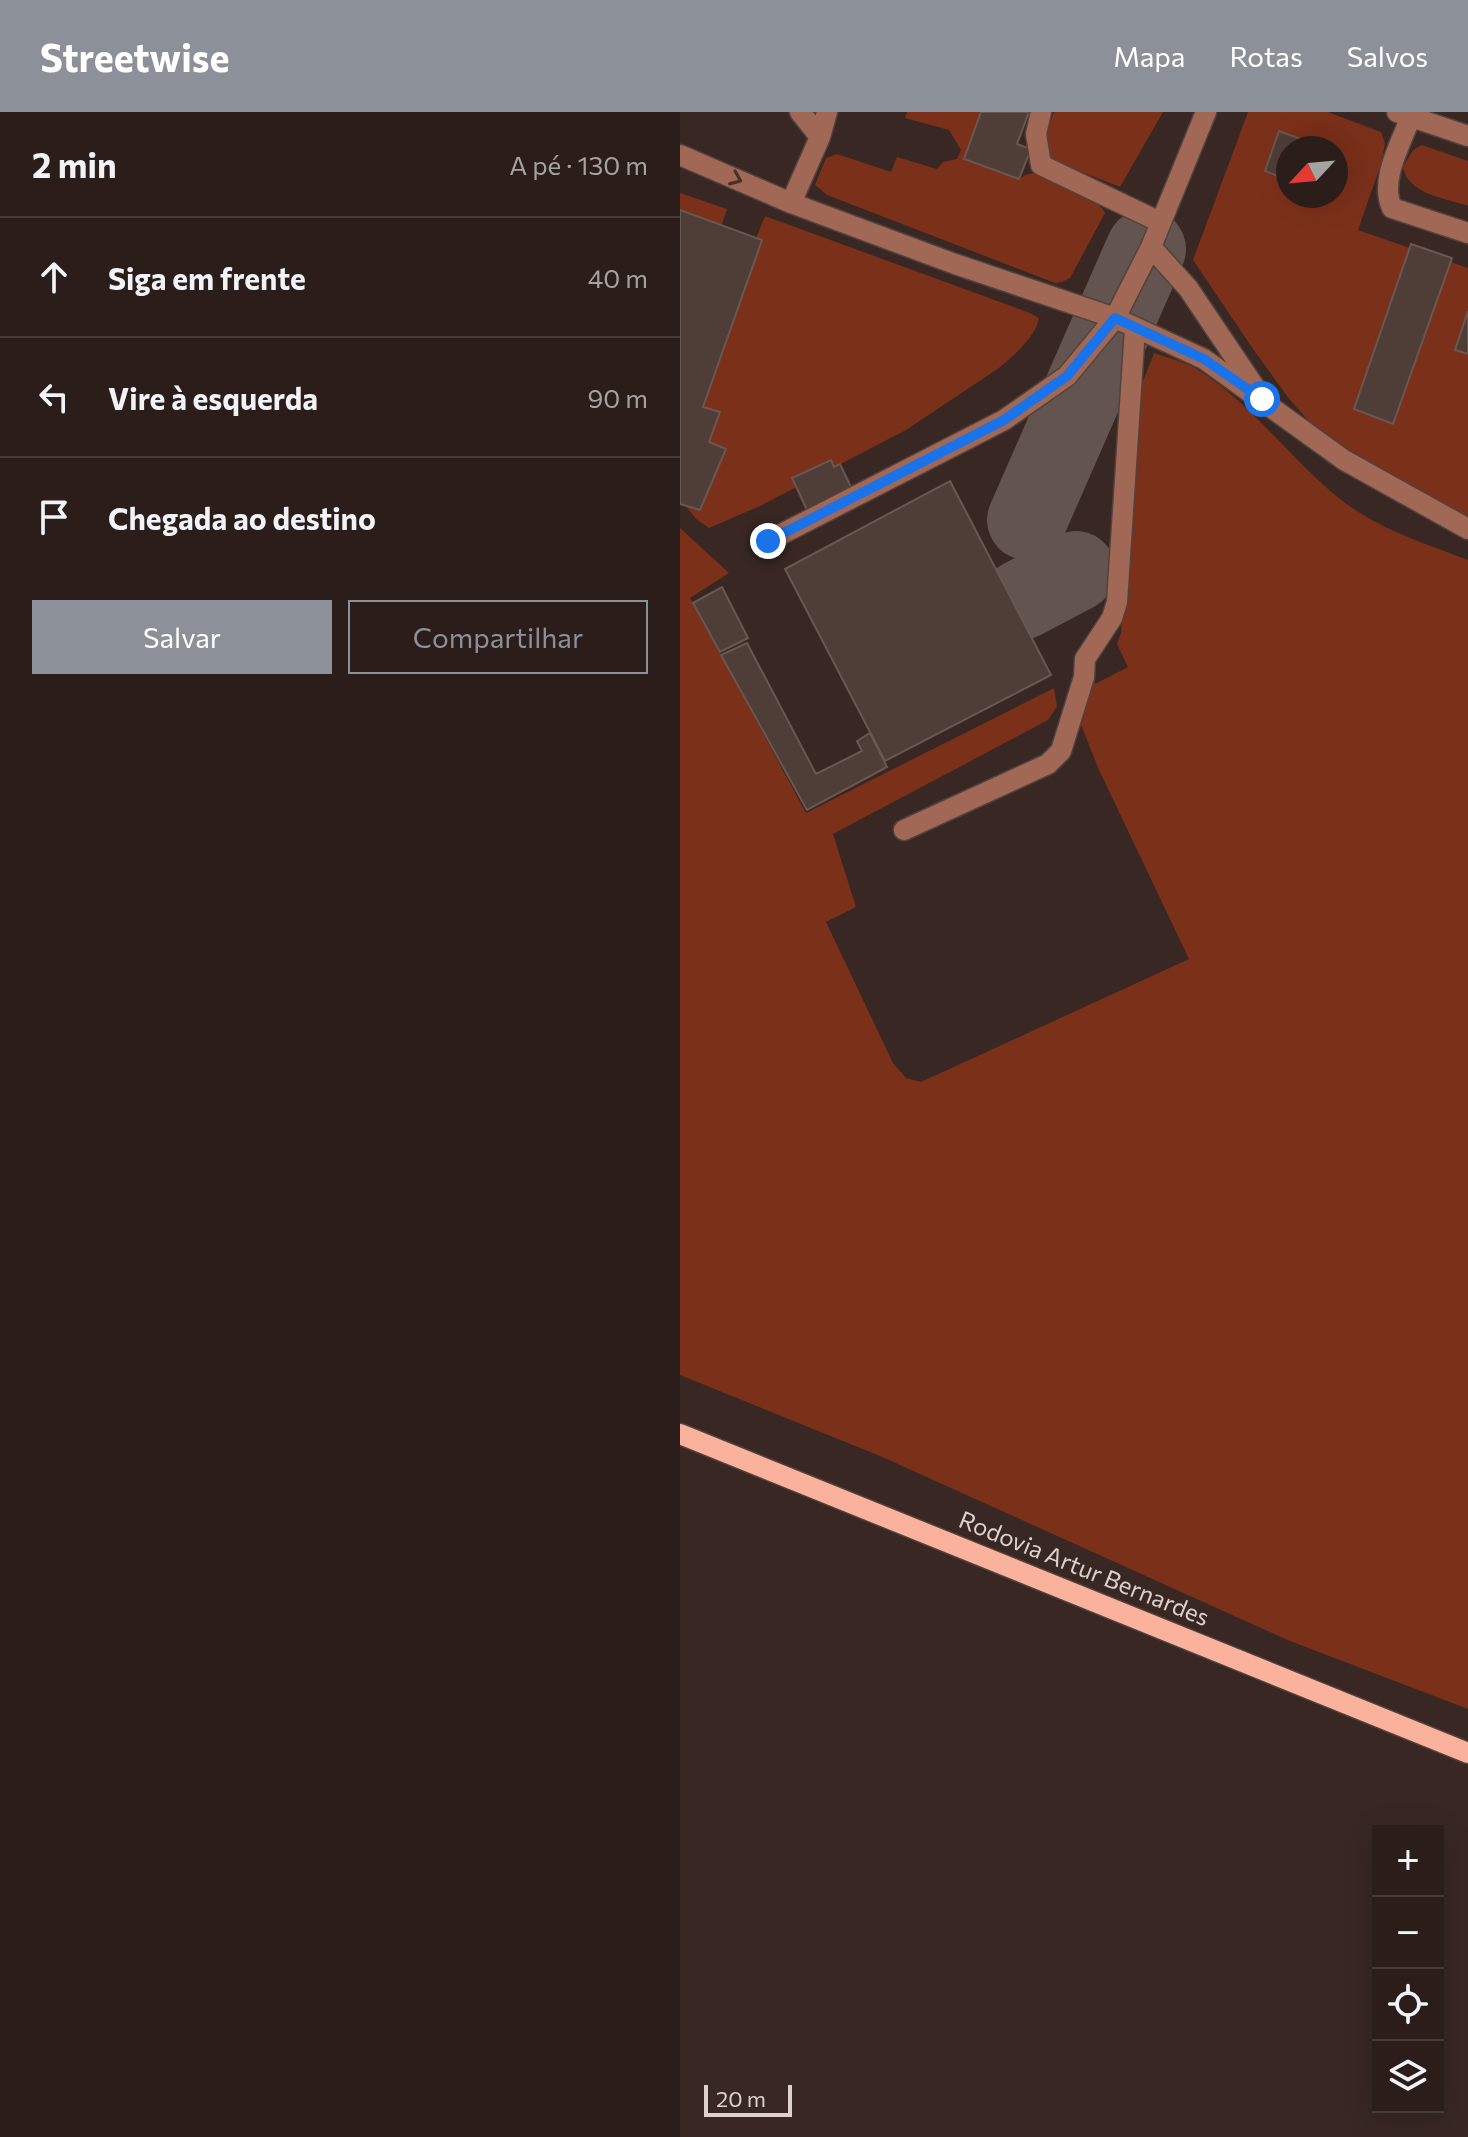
<!DOCTYPE html>
<html lang="pt">
<meta charset="utf-8">
<style>
:root{--surface:#2a1d1a;--page:#362a27;--text:#f1f3f6;--muted:#a5a2a2;--line:#463b39;--accent:#8c9099}
body{margin:0;font-family:Commissioner,sans-serif;background:var(--page);color:var(--text)}
.controls{position:absolute;right:24px;bottom:24px;display:grid;overflow:hidden;border-radius:0px;box-shadow:0 8px 32px #0002}
.controls button{width:72px;height:72px;display:grid;place-items:center;padding:0;border:0;border-bottom:2px solid var(--line);background:var(--surface);color:var(--text);font:40px sans-serif}
.compass{position:absolute;left:596px;top:24px;width:72px;height:72px;border-radius:50%;background:var(--surface);box-shadow:0 8px 32px #0002;rotate:244deg}
.scale{position:absolute;left:24px;bottom:20px;width:88px;box-sizing:border-box;padding-left:8px;border:4px solid #ddd1ce;border-top:0;font-size:22px;line-height:28px;white-space:nowrap;color:#ddd1ce;-webkit-text-stroke:6px #382722;paint-order:stroke}
.stop{position:absolute;width:24px;height:24px;margin:-18px;border:6px solid #1a73e8;border-radius:50%;background:#fff}
.stop.end{background:#1a73e8;border-color:#fff;box-shadow:0 2px 8px #0008}
.list{margin:0;padding:0;list-style:none}
h2{display:flex;justify-content:space-between;align-items:center;height:104px;margin:0;padding:0 32px;font-size:34px}
h2 small{font-size:26px;font-weight:400;color:var(--muted)}
.list li{display:grid;grid-template-columns:52px 1fr auto;gap:24px;align-items:center;box-sizing:border-box;height:120px;padding:0 32px;border-top:2px solid var(--line)}
.list b{display:block;font-size:30px;white-space:nowrap}
.list em{font-size:26px;font-style:normal;color:var(--muted)}
.actions{display:flex;gap:16px;padding:24px 32px}
.actions a{flex:1;padding:18px 0;border:2px solid var(--accent);border-radius:0px;text-align:center;font-size:28px;color:var(--accent)}
.actions .main{background:var(--accent);color:#fff}
.icon{flex:none;width:44px;height:44px;fill:none;stroke:currentColor;stroke-width:2;stroke-linecap:round;stroke-linejoin:round}
.map{position:relative;flex:none;width:788px;height:2025px;overflow:hidden}
header{display:flex;align-items:center;gap:48px;box-sizing:border-box;height:112px;padding:0 40px;background:var(--accent);color:#fff}
header strong{font-size:38px}
nav{display:flex;gap:44px;margin-inline-start:auto;font-size:28px}
main{display:flex}
aside{flex:1;background:var(--surface)}
.map>svg:first-child{display:block}
.green{fill:#7b3019;fill-rule:evenodd}
.lines{fill:none;stroke-linecap:round;stroke-linejoin:round}
.taxiway{stroke:#645450;stroke-width:80}
.building{fill:#4f3d38;stroke:#6a5751;stroke-width:2}
.minor-casing{stroke:#52423e;stroke-width:23}
.major-casing{stroke:#52423e;stroke-width:23}
.minor{stroke:#a26856;stroke-width:20}
.major{stroke:#fbb29c;stroke-width:20}
.oneway{stroke:#48312a}
.route{stroke:#1a73e8;stroke-width:10}
.labels{text-anchor:middle;stroke-width:8;stroke-linejoin:round;paint-order:stroke}
.street-label{font-size:24px;fill:#ddd1ce;stroke:#382722}
</style>
<header>
<strong>Streetwise</strong>
<nav><a>Mapa</a><a>Rotas</a><a>Salvos</a></nav>
</header>
<main>
<aside>
<h2>2 min<small>A pé · 130 m</small></h2>
<ul class="list">
<li><svg class="icon" aria-label="ahead" viewBox="0 0 24 24"><path d="M12 20V5M6 11l6-6 6 6"/></svg><div><b>Siga em frente</b></div><em>40 m</em></li>
<li><svg class="icon" aria-label="left" viewBox="0 0 24 24"><path d="M17 20v-9H6M10 6l-5 5 5 5"/></svg><div><b>Vire à esquerda</b></div><em>90 m</em></li>
<li><svg class="icon" aria-label="arrive" viewBox="0 0 24 24"><path d="M6 21V4h12l-3 4 3 4H6"/></svg><div><b>Chegada ao destino</b></div></li>
</ul>
<div class="actions"><a class="main">Salvar</a><a>Compartilhar</a></div>
</aside>
<div class="map">
<svg width="788" height="2025" viewBox="0 0 788 2025">
<rect width="100%" height="100%" fill="#382722"/>
<!-- green -->
<path class="green" d="M 227,0 L 301,0 L 284,47 L 338,67 C 344,64 350,60 357,62 C 373,66 420,86 425,101 L 390,166 L 382,170 L 375,171 L 147,83 L 135,73 L 146,46 L 157,42 L 211,60 L 217,45 L 257,57 L 263,50 L 277,47 L 281,38 L 269,18 L 225,6 Z
M 374,0 L 483,0 L 440,75 L 369,47 L 363,29 Z
M 568,0 L 648,0 L 701,20 L 705,32 L 701,52 L 678,118 L 788,156 L 788,405 L 709,371 L 642,324 L 610,288 L 573,237 L 513,148 ZM 608,36 L 656,36 L 656,84 L 608,84 Z
M 742,33 L 788,49 L 788,94 C 766,86 728,83 723,55 L 733,38 Z
M 0,81 L 47,97 L 40,118 L 0,102 Z
M 85,104 L 350,201 L 359,206 C 356,225 333,244 319,256 L 226,318 L 80,394 L 29,416 L 16,407 L 1,388 L 10,291 Z
M 474,241 C 489,246 506,250 520,259 C 573,293 611,348 660,387 C 698,417 744,431 788,448 L 788,1597 L 610,1529 L 200,1344 L 0,1263 L 0,416 L 49,461 L 10,486 L 126,701 L 374,576 L 377,594 L 368,608 L 153,722 L 176,795 L 146,810 L 213,951 L 226,966 L 241,970 L 509,847 L 419,658 L 398,605 L 403,546 L 415,572 L 448,555 L 437,532 L 441,521 L 456,287 Z"/>
<g class="lines">
<!-- taxiway -->
<path class="taxiway" d="M 347,408 L 466,137
M 341,488 L 396,459"/>
</g>
<!-- building -->
<path class="building" d="M 301,0 L 349,0 L 337,32 L 351,37 L 339,67 L 284,47 Z
M 599,19 L 623,28 L 621,36 L 608,36 L 608,68 L 585,59 Z
M 0,98 L 82,128 L 23,295 L 40,300 L 29,330 L 46,337 L 20,398 L 0,392 Z
M 731,132 L 772,146 L 713,312 L 674,297 Z
M 788,199 L 788,242 L 775,238 Z
M 151,348 L 154,355 L 160,352 L 171,375 L 127,398 L 112,366 Z
M 270,369 L 371,563 L 205,649 L 105,457 Z
M 42,475 L 68,526 L 40,540 L 13,491 Z
M 67,531 L 136,662 L 182,639 L 177,629 L 190,621 L 207,655 L 127,698 L 41,543 Z"/>
<g class="lines">
<defs>
<path id="minor" d="M 120,0 L 140,25
M 361,0 L 356,22 L 361,53 L 480,110
M 717,0 L 788,24
M 731,4 C 721,32 699,68 712,96 L 788,121
M 0,43 L 111,91 L 275,152 L 435,206 L 524,247 L 664,348 L 788,417
M 111,91 L 140,25 L 147,0
M 471,135 L 508,176 L 576,277
M 88,429 L 324,308 L 387,264 L 435,206 L 471,135 L 526,0
M 224,718 L 368,652 L 381,639 L 404,565 L 405,547 L 432,506 L 437,490 L 455,216"/>
<path id="major" d="M 0,1322 L 788,1641"/>
</defs>
<!-- minor casing -->
<use href="#minor" class="minor-casing"/>
<!-- major casing -->
<use href="#major" class="major-casing"/>
<!-- minor -->
<use href="#minor" class="minor"/>
<!-- major -->
<use href="#major" class="major"/>
</g>
<!-- one-way arrows -->
<defs><path id="oneway-chevron" d="M-2-3.5L2.5 0L-2 3.5" fill="none" stroke-width="1.6" stroke-linecap="round" stroke-linejoin="round" transform="scale(2)"/></defs>
<use class="oneway" href="#oneway-chevron" transform="translate(56 67) rotate(23)"/>
<g class="lines">
<!-- route -->
<path class="route" d="M 88,429 L 324,308 L 387,264 L 435,206 L 524,247 L 582,287"/>
</g>
<g class="labels">
<!-- street labels -->
<g class="street-label">
<text transform="translate(404 1457) rotate(22)" y="8">Rodovia Artur Bernardes</text>
</g>
</g>
</svg>
<div class="controls">
<button>+</button>
<button>−</button>
<button><svg class="icon" aria-label="locate" viewBox="0 0 24 24"><circle cx="12" cy="12" r="6"/><path d="M12 2v4M12 18v4M2 12h4M18 12h4"/></svg></button>
<button><svg class="icon" aria-label="layers" viewBox="0 0 24 24"><path d="M12 4l9 5-9 5-9-5zM3 14l9 5 9-5"/></svg></button>
</div>
<svg class="compass" viewBox="-18 -18 36 36"><path d="M0-13l5 13h-10z" fill="#e53935"/><path d="M0 13l5-13h-10z" fill="#a5a2a2"/></svg>
<div class="scale">20 m</div>
<div class="stop" style="left:582px;top:287px"></div>
<div class="stop end" style="left:88px;top:429px"></div>
</div>
</main>
